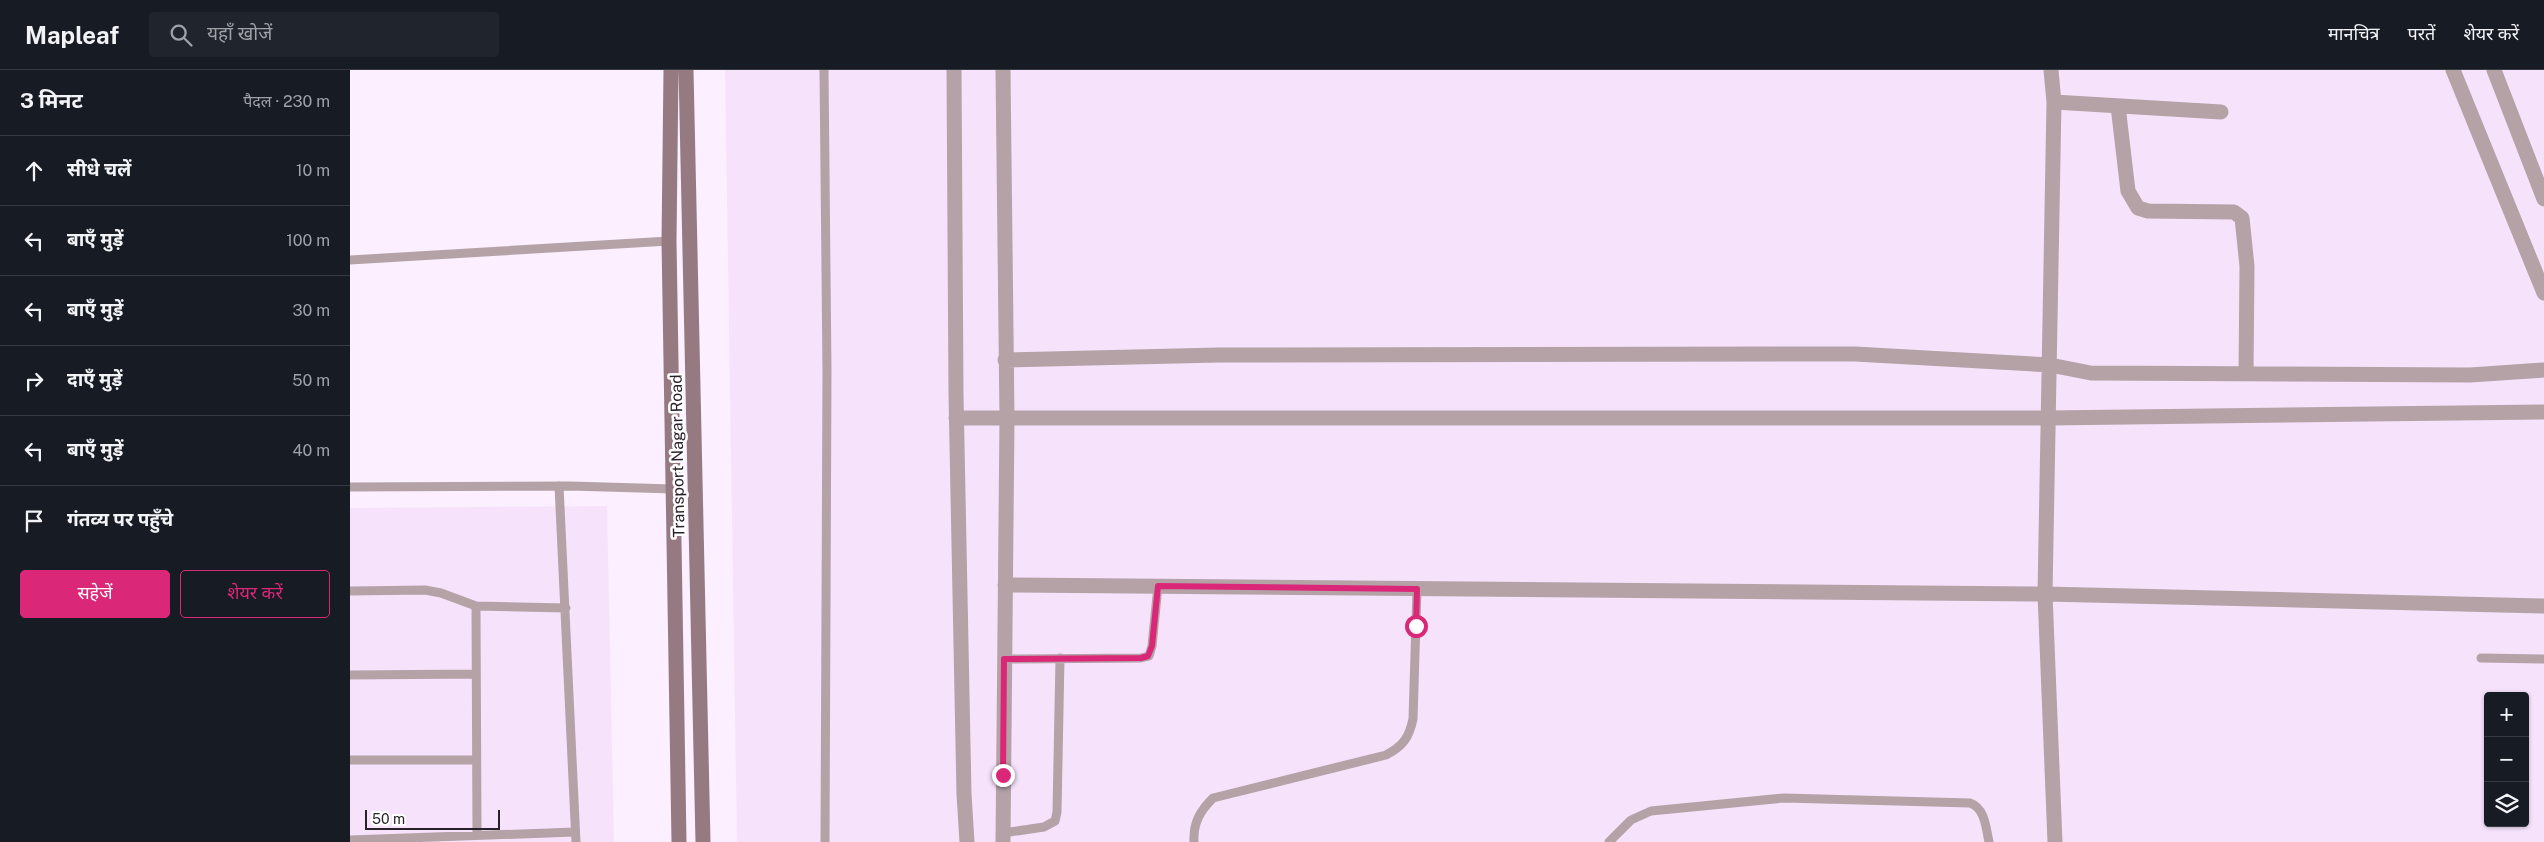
<!DOCTYPE html>
<html lang="hi">
<meta charset="utf-8">
<style>
:root{--surface:#171b24;--page:#20242c;--text:#f1f3f6;--muted:#9ea1a6;--line:#363941;--accent:#db2777}
body{margin:0;font-family:"Public Sans","Noto Sans Devanagari",sans-serif;background:var(--page);color:var(--text)}
.controls{position:absolute;right:15px;bottom:15px;display:grid;overflow:hidden;border-radius:5px;box-shadow:0 1px 4px #0004}
.controls button{width:45px;height:45px;display:grid;place-items:center;padding:0;border:0;border-bottom:1px solid var(--line);background:var(--surface);color:var(--text);font:25px sans-serif}
.scale{position:absolute;left:15px;bottom:12px;width:135px;box-sizing:border-box;padding-left:5px;border:2px solid #28212a;border-top:0;font-size:14px;line-height:18px;white-space:nowrap;color:#28212a;-webkit-text-stroke:4px #fff;paint-order:stroke}
.stop{position:absolute;width:15px;height:15px;margin:-11px;border:4px solid #db2777;border-radius:50%;background:#fff}
.stop.end{background:#db2777;border-color:#fff;box-shadow:0 1px 5px #0008}
.list{margin:0;padding:0;list-style:none}
h2{display:flex;justify-content:space-between;align-items:center;height:65px;margin:0;padding:0 20px;font-size:21px}
h2 small{font-size:16px;font-weight:400;color:var(--muted)}
.list li{display:grid;grid-template-columns:32px 1fr auto;gap:15px;align-items:center;box-sizing:border-box;height:70px;padding:0 20px;border-top:1px solid var(--line)}
.list b{display:block;font-size:19px;white-space:nowrap}
.list em{font-size:16px;font-style:normal;color:var(--muted)}
.actions{display:flex;gap:10px;padding:15px 20px}
.actions a{flex:1;padding:11px 0;border:1px solid var(--accent);border-radius:5px;text-align:center;font-size:18px;color:var(--accent)}
.actions .main{background:var(--accent);color:#fff}
.icon{flex:none;width:28px;height:28px;fill:none;stroke:currentColor;stroke-width:2;stroke-linecap:round;stroke-linejoin:round}
.map{position:relative;flex:none;width:2194px;height:772px;overflow:hidden}
header{display:flex;align-items:center;gap:30px;box-sizing:border-box;height:70px;padding:0 25px;background:var(--surface);border-bottom:1px solid var(--line)}
header strong{font-size:24px}
nav{display:flex;gap:28px;margin-inline-start:auto;font-size:18px}
.search{width:350px;height:45px;background:var(--page);display:flex;align-items:center;gap:12px;box-sizing:border-box;padding:0 18px;border-radius:5px;color:var(--muted);font-size:19px}
main{display:flex}
aside{flex:1;background:var(--surface)}
.map>svg:first-child{display:block}
.built{fill:#f7e2fb;fill-rule:evenodd}
.lines{fill:none;stroke-linecap:round;stroke-linejoin:round}
.lane{stroke:#b4a2a7;stroke-width:9}
.street{stroke:#b4a2a7;stroke-width:15}
.secondary{stroke:#957b81;stroke-width:15}
.route{stroke:#db2777;stroke-width:6}
.labels{text-anchor:middle;stroke-width:5;stroke-linejoin:round;paint-order:stroke}
.street-label{font-size:16px;fill:#28212a;stroke:#fff}
</style>
<header>
<strong>Mapleaf</strong>
<div class="search"><svg class="icon" aria-label="search" viewBox="0 0 24 24"><circle cx="10" cy="10" r="6"/><path d="M15 15l6 6"/></svg>यहाँ खोजें</div>
<nav><a>मानचित्र</a><a>परतें</a><a>शेयर करें</a></nav>
</header>
<main>
<aside>
<h2>3 मिनट<small>पैदल · 230 m</small></h2>
<ul class="list">
<li><svg class="icon" aria-label="ahead" viewBox="0 0 24 24"><path d="M12 20V5M6 11l6-6 6 6"/></svg><div><b>सीधे चलें</b></div><em>10 m</em></li>
<li><svg class="icon" aria-label="left" viewBox="0 0 24 24"><path d="M17 20v-9H6M10 6l-5 5 5 5"/></svg><div><b>बाएँ मुड़ें</b></div><em>100 m</em></li>
<li><svg class="icon" aria-label="left" viewBox="0 0 24 24"><path d="M17 20v-9H6M10 6l-5 5 5 5"/></svg><div><b>बाएँ मुड़ें</b></div><em>30 m</em></li>
<li><svg class="icon" aria-label="right" viewBox="0 0 24 24"><path d="M7 20v-9h11M14 6l5 5-5 5"/></svg><div><b>दाएँ मुड़ें</b></div><em>50 m</em></li>
<li><svg class="icon" aria-label="left" viewBox="0 0 24 24"><path d="M17 20v-9H6M10 6l-5 5 5 5"/></svg><div><b>बाएँ मुड़ें</b></div><em>40 m</em></li>
<li><svg class="icon" aria-label="arrive" viewBox="0 0 24 24"><path d="M6 21V4h12l-3 4 3 4H6"/></svg><div><b>गंतव्य पर पहुँचे</b></div></li>
</ul>
<div class="actions"><a class="main">सहेजें</a><a>शेयर करें</a></div>
</aside>
<div class="map">
<svg width="2194" height="772" viewBox="0 0 2194 772">
<rect width="100%" height="100%" fill="#fcefff"/>
<!-- built -->
<path class="built" d="M 375,0 L 2194,0 L 2194,772 L 387,772 ZM 2138,626 L 2175,626 L 2175,753 L 2138,753 Z
M 257,436 L 264,772 L 0,772 L 0,438 Z"/>
<g class="lines">
<!-- lane -->
<path class="lane" d="M 474,0 L 477,302 L 475,772
M 0,190 L 319,171
M 209,416 L 226,772
M 0,417 L 220,416 L 324,419
M 0,521 L 75,520 L 91,523 L 126,536 L 216,538
M 126,536 L 127,765
M 2131,588 L 2194,589
M 654,589 L 791,588 L 799,586 L 802,576 L 808,516
M 0,605 L 126,604
M 0,690 L 126,690
M 653,763 L 694,757 L 705,751 L 707,742 L 710,588
M 0,770 L 225,762
M 844,772 C 843,753 850,741 863,728 L 1036,685 C 1053,676 1059,668 1063,649 L 1067,519
M 1259,772 L 1281,750 L 1301,741 L 1434,728 L 1620,733 C 1635,738 1636,758 1639,772"/>
<!-- street -->
<path class="street" d="M 604,0 L 606,324 L 614,724 L 617,772
M 1701,0 L 1704,32 L 1695,524 L 1705,772
M 2103,0 L 2194,223
M 2144,0 L 2194,129
M 1704,32 L 1871,42
M 1768,36 L 1778,121 L 1788,138 L 1798,141 L 1884,142 L 1892,148 L 1897,196 L 1896,304
M 655,290 L 869,285 L 1505,284 L 1700,295 L 1741,303 L 2120,305 L 2194,300
M 606,348 L 1698,348 L 2194,342
M 655,515 L 1695,524 L 2194,536
M 653,772 L 657,348 L 653,0"/>
<!-- secondary -->
<path class="secondary" d="M 321,0 L 319,171 L 329,772
M 336,0 L 353,772"/>
</g>
<g class="lines">
<!-- route -->
<path class="route" d="M 653,705 L 654,589 L 791,588 L 798,586 L 802,576 L 808,516 L 1067,519 L 1066,556"/>
</g>
<g class="labels">
<!-- street labels -->
<g class="street-label">
<text transform="translate(327 386) rotate(-91)" y="6">Transport Nagar Road</text>
</g>
</g>
</svg>
<div class="controls">
<button>+</button>
<button>−</button>
<button><svg class="icon" aria-label="layers" viewBox="0 0 24 24"><path d="M12 4l9 5-9 5-9-5zM3 14l9 5 9-5"/></svg></button>
</div>
<div class="scale">50 m</div>
<div class="stop" style="left:1066px;top:556px"></div>
<div class="stop end" style="left:653px;top:705px"></div>
</div>
</main>
